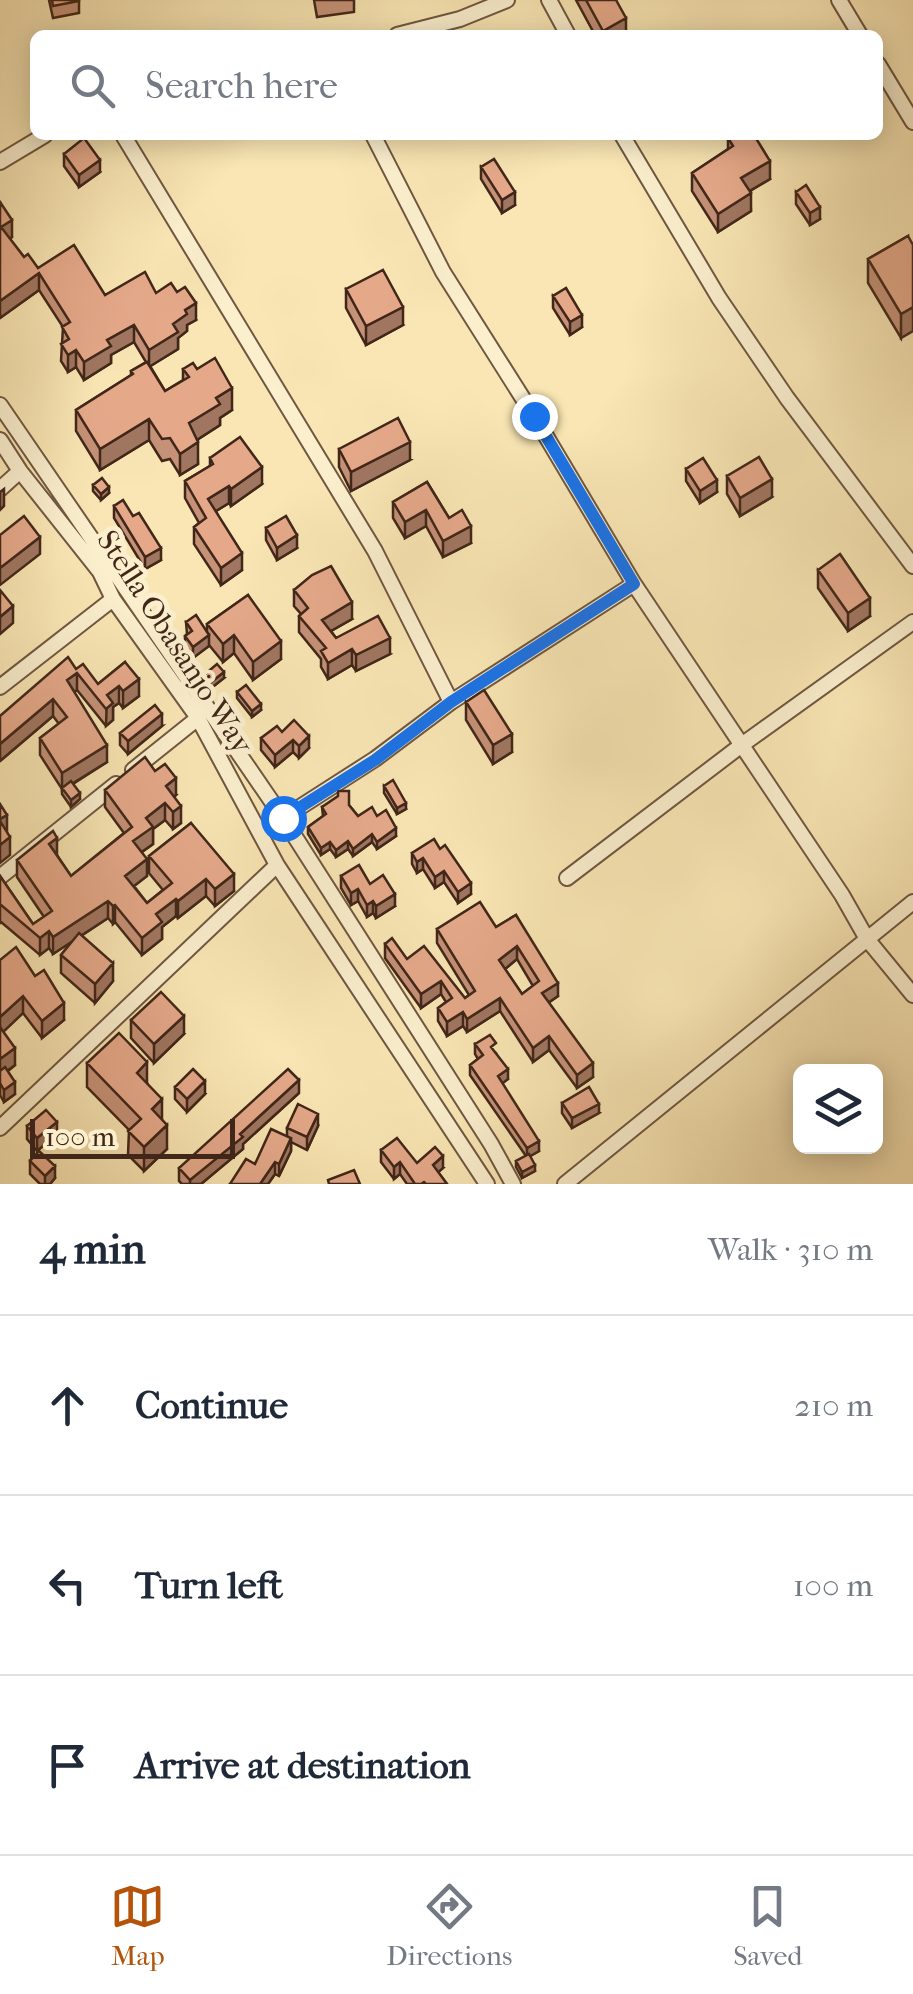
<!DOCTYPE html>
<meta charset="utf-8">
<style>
:root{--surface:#fff;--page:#f6f6f7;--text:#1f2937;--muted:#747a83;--line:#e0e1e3;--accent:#b45309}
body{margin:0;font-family:"IM FELL French Canon",serif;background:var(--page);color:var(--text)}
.controls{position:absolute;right:30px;bottom:30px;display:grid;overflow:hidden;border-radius:15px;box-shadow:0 5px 25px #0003}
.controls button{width:90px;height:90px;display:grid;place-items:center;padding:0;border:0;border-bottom:2px solid var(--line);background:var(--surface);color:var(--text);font:50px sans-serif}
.scale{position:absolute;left:30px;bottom:25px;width:205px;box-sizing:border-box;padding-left:10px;border:5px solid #412719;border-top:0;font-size:28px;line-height:35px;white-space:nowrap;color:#412719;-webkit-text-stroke:8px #fbefce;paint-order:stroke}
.stop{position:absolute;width:30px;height:30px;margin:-22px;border:8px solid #1a73e8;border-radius:50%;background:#fff}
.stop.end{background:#1a73e8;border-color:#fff;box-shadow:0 2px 10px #0008}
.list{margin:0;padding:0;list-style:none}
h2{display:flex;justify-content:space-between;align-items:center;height:130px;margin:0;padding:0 40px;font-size:42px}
h2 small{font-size:32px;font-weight:400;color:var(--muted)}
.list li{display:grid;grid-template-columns:65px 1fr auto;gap:30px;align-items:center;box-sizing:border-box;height:180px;padding:0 40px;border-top:2px solid var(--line)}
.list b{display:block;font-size:38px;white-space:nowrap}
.list em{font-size:32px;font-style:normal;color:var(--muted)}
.icon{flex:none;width:55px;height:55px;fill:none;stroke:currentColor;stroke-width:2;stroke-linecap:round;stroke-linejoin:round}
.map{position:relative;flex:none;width:913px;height:1184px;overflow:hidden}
.search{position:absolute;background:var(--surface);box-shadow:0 5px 25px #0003;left:30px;right:30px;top:30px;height:110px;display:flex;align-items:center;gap:25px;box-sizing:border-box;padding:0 35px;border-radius:15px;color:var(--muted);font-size:38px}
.sheet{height:670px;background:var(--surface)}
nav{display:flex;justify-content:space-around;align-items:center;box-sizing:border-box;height:140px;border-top:2px solid var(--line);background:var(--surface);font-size:28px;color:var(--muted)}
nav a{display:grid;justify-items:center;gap:5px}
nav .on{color:var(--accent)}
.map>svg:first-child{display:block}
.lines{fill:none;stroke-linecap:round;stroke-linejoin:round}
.minor-casing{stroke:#6f5740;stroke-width:18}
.minor{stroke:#fbefce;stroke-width:14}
.wall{fill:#c59177;stroke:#412719;stroke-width:2.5;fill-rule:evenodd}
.shaded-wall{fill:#a07661;stroke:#412719;stroke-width:2.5}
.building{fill:#e5a98a;stroke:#412719;stroke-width:2.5;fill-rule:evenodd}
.route{stroke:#1a73e8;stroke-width:12}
.labels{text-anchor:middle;stroke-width:10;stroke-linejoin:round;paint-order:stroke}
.street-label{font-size:30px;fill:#412719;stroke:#fbefce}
</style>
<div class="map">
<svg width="913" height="1184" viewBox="0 0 913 1184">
<rect width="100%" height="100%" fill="#f9e6b4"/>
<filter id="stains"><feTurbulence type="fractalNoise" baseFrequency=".002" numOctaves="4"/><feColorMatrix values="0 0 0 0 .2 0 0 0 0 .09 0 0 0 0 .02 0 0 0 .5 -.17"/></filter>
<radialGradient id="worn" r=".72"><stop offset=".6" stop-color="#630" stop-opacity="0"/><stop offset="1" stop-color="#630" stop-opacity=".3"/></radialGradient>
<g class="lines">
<defs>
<path id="minor" d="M 549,0 L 568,35
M 839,0 L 860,35
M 397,35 L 460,19 L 507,0
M 878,64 L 913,122
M 123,135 L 375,551 L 451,702
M 373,135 L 443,272 L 534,416 L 634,584 L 842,895 L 867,939 L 913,995
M 622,135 L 719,298 L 787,398 L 913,566
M 0,162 L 45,135
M 0,405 L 283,818 L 491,1144 L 513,1184
M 0,440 L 20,471 L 100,572 L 113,599 L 198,718 L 277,865 L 487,1184
M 0,489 L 20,471
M 0,687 L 113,599
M 133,770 L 198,718
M 283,818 L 375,759 L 451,702 L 634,584
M 0,877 L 116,784
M 567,878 L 743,744 L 913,622
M 0,1128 L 277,865
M 565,1184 L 913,902"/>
</defs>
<!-- minor casing -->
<use href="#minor" class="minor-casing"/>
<!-- minor -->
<use href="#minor" class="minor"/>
</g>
<!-- wall -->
<path class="wall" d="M 49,0 L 79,0 L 79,13 L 53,18 Z
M 314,0 L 354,0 L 354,12 L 317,17 Z
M 576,0 L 616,0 L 626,35 L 595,35 Z
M 728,138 L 770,179 L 750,191 L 751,211 L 718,232 L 692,191 L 692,173 L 728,149 Z
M 64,154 L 100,172 L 79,187 L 64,166 Z
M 481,167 L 515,205 L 502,213 L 481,179 Z
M 796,192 L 820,219 L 810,225 L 796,204 Z
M 0,202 L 12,237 L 10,239 L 24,257 L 38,268 L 105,295 L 156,293 L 196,320 L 187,325 L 187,331 L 178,338 L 178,349 L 150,366 L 165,391 L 183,380 L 183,369 L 197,369 L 232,410 L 220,418 L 220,425 L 197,440 L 198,464 L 180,475 L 170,459 L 162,461 L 149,440 L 100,470 L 76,431 L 76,410 L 131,375 L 131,371 L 146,362 L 134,342 L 111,355 L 111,363 L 84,380 L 76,367 L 68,372 L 61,361 L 63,327 L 39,290 L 0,318 Z
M 908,236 L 901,338 L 868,283 L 868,259 Z
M 346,289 L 403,325 L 366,345 L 346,308 Z
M 553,296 L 582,327 L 570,335 L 553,308 Z
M 339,449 L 410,460 L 351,491 L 339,467 Z
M 210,458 L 262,484 L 231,506 L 229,503 L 216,511 L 242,570 L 221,585 L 194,544 L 194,527 L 199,523 L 185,498 L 185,481 L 210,466 Z
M 686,469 L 717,492 L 700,503 L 686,481 Z
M 727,476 L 772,497 L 740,516 L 727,494 Z
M 427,482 L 449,518 L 471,543 L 443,557 L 426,526 L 405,538 L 393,518 L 393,502 Z
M 93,485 L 109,493 L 101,500 L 93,491 Z
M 114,506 L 133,516 L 161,560 L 145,569 L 114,518 Z
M 266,528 L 297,548 L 277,560 L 266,540 Z
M 818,570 L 870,616 L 848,631 L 818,588 Z
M 294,590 L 352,619 L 331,631 L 336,638 L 390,654 L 356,671 L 352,665 L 328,679 L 321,667 L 321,659 L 299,632 L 299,616 L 301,614 L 294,606 Z
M 248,595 L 281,659 L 253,680 L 234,653 L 223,662 L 209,645 L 193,658 L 185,647 L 185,636 L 187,634 L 186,622 L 207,631 L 207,624 Z
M 125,662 L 139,696 L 123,708 L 119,703 L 113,707 L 113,720 L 106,726 L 77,690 L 74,692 L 107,762 L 73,784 L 80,799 L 71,807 L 62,794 L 62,789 L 40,755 L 40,738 L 59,724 L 53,716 L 0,761 L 76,669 L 98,684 Z
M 204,675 L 224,678 L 210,689 L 204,681 Z
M 237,692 L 261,710 L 252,717 L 237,698 Z
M 466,702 L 512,752 L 493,764 L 466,720 Z
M 162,726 L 128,754 L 120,745 L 120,733 Z
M 282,732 L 309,748 L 299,758 L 293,752 L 275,767 L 261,750 L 261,738 Z
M 384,786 L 406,809 L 397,814 L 384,793 Z
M 105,790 L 176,795 L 174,797 L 181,823 L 173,829 L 165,820 L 153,829 L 153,844 L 142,852 L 147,876 L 134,886 L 147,903 L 163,890 L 149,873 L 149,856 L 191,823 L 234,891 L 215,906 L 206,896 L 178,918 L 176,916 L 162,927 L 162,939 L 142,955 L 115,922 L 113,924 L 108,918 L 81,936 L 113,981 L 95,1003 L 61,973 L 61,955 L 72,941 L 53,954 L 49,948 L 40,955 L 1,922 L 0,923 L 0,876 L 33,924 L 44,917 L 17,877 L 17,860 L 57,855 L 71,876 L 124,833 L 105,807 Z
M 349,805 L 358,816 L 377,816 L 396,836 L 377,849 L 372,842 L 353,856 L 348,849 L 336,857 L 330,849 L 321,855 L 308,834 L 308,827 L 323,816 L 322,807 Z
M 440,849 L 471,894 L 458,903 L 444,882 L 435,888 L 423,869 L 417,873 L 412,864 L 412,853 Z
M 341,876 L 370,884 L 395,906 L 376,918 L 373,913 L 367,917 L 358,901 L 351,905 L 341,888 Z
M 516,915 L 558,996 L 548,1003 L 593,1077 L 577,1088 L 549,1050 L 533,1062 L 500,1011 L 467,1032 L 463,1026 L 447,1036 L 438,1021 L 438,1008 L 446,1002 L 441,994 L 421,1008 L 385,958 L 385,944 L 465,998 L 469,995 L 437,943 L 437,929 L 496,927 ZM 517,959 L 533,986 L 522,994 L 505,969 Z
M 0,960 L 64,1020 L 42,1038 L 23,1013 L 3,1031 L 15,1065 L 8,1071 L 15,1094 L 4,1102 L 0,1095 Z
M 131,1020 L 184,1034 L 154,1063 L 131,1038 Z
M 475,1044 L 496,1053 L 508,1079 L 502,1083 L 539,1151 L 530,1156 L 535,1171 L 522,1178 L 516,1167 L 516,1161 L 526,1156 L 470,1075 L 470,1065 L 478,1059 L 475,1054 Z
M 87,1063 L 147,1083 L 162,1120 L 167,1149 L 144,1171 L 128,1155 L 129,1130 L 87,1087 Z
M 175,1087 L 205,1094 L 187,1112 L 175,1099 Z
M 299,1093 L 243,1144 L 243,1149 L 201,1184 L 182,1184 L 179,1181 L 179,1168 Z
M 562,1103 L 599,1113 L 572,1128 L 562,1113 Z
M 27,1126 L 57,1134 L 37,1151 L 27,1139 Z
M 318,1126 L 307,1150 L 291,1142 L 291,1151 L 279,1176 L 275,1174 L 268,1184 L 230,1184 L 287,1136 L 287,1128 Z
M 381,1150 L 417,1163 L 443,1168 L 438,1172 L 447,1184 L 407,1184 L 400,1174 L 394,1179 L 381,1162 Z
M 30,1161 L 55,1178 L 50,1184 L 40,1184 L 30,1174 Z"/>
<!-- shaded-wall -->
<path class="shaded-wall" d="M 626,18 L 626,35 L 603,35 L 603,31 Z
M 100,160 L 100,172 L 79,187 L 79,175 Z
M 770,161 L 770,179 L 741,196 L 741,178 Z
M 515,192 L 515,205 L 502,213 L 502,200 Z
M 751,193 L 751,211 L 718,232 L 718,214 Z
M 820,207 L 820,219 L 810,225 L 810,213 Z
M 12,220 L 12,237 L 1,244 L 1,227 Z
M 39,273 L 39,290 L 0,318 L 0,301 Z
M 196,303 L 196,320 L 187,325 L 187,331 L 178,338 L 178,349 L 149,367 L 149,350 L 185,310 Z
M 403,307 L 403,325 L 366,345 L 366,326 Z
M 913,307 L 913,331 L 901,338 L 901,314 Z
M 582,315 L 582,327 L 570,335 L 570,322 Z
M 134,325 L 134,342 L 111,355 L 111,363 L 84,380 L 84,362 L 107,340 Z
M 76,350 L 76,367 L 68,372 L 68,355 Z
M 232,388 L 232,410 L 220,418 L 220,425 L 189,445 L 189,423 L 216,398 Z
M 149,419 L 149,440 L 100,470 L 100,449 Z
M 198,442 L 198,464 L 180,475 L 180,454 Z
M 410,442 L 410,460 L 351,491 L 351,472 Z
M 262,467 L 262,484 L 231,506 L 231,489 Z
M 772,479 L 772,497 L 740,516 L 740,498 Z
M 717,480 L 717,492 L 700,503 L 700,491 Z
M 229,486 L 229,503 L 208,516 L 208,499 Z
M 109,487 L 109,493 L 101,500 L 101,494 Z
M 4,489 L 4,506 L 0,510 L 0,492 Z
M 426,510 L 426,526 L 405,538 L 405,522 Z
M 471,526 L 471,543 L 443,557 L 443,541 Z
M 297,535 L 297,548 L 277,560 L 277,548 Z
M 40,537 L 40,554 L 0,585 L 0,568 Z
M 161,548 L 161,560 L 145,569 L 145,557 Z
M 242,553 L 242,570 L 221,585 L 221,568 Z
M 870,598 L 870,616 L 848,631 L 848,613 Z
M 352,602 L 352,619 L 322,636 L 322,620 Z
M 13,606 L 13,623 L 0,634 L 0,617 Z
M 209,635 L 209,646 L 193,658 L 193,647 Z
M 234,635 L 234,653 L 223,662 L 223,644 Z
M 390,638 L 390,654 L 356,671 L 356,655 Z
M 281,641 L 281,659 L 253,680 L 253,662 Z
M 352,649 L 352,665 L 328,679 L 328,663 Z
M 224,672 L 224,678 L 210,689 L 210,683 Z
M 77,673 L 77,690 L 67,697 L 67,680 Z
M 139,679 L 139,696 L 123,708 L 123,691 Z
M 119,686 L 119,703 L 113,707 L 113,720 L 106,726 L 107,695 Z
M 53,699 L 53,716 L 0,761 L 0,744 Z
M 261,704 L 261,710 L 252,717 L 252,711 Z
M 162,714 L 162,726 L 128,754 L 128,741 Z
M 512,734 L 512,752 L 493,764 L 493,745 Z
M 309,736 L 309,748 L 299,758 L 299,746 Z
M 293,740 L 293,752 L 275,767 L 275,755 Z
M 107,745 L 107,762 L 62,790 L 62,773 Z
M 176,778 L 176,795 L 166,803 L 166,786 Z
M 80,793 L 80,799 L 71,807 L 71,800 Z
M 165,803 L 165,820 L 153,829 L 153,844 L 133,858 L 133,841 L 146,818 Z
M 406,803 L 406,809 L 397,814 L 397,808 Z
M 181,806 L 181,823 L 173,829 L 173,812 Z
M 7,815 L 7,833 L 0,837 L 0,819 Z
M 396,828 L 396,836 L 377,849 L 377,842 Z
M 372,834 L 372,842 L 353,856 L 353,849 Z
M 10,837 L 10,855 L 0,863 L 0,845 Z
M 57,838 L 57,855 L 49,844 Z
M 348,841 L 348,849 L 336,857 L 336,850 Z
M 330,842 L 330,849 L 321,855 L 321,848 Z
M 423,858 L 423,869 L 417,873 L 417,862 Z
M 147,859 L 147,876 L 125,893 L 125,876 Z
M 444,871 L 444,882 L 435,888 L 435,877 Z
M 234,874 L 234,891 L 215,906 L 215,889 Z
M 206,879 L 206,896 L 178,918 L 178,901 Z
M 471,883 L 471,894 L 458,903 L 458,892 Z
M 358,889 L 358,901 L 351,905 L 351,893 Z
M 395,894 L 395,906 L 376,918 L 376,906 Z
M 176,899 L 176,916 L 162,927 L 162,939 L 142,955 L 142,938 L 156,914 Z
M 108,901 L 108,918 L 53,954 L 53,937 Z
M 373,901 L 373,913 L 367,917 L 367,905 Z
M 115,905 L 115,922 L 113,924 L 113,906 Z
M 49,931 L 49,948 L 40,955 L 40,938 Z
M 517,946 L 517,959 L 499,974 L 499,960 Z
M 113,963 L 113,981 L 95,1003 L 95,984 Z
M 441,981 L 441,994 L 421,1008 L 421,994 Z
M 558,983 L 558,996 L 542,1007 L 542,993 Z
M 23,996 L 23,1013 L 0,1035 L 0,1017 Z
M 500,998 L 500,1011 L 467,1032 L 467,1019 Z
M 64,1003 L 64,1020 L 42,1038 L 42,1021 Z
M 463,1012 L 463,1026 L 447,1036 L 447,1022 Z
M 184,1016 L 184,1034 L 154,1063 L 154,1044 Z
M 549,1036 L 549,1050 L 533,1062 L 533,1048 Z
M 15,1048 L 15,1065 L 0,1076 L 0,1059 Z
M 147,1062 L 147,1086 L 137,1073 Z
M 593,1063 L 593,1077 L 577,1088 L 577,1075 Z
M 508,1069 L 508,1079 L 498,1087 L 498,1076 Z
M 299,1080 L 299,1093 L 243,1144 L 243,1149 L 201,1184 L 190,1184 L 190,1180 Z
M 205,1081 L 205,1094 L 187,1112 L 187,1099 Z
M 15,1082 L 15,1094 L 4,1102 L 4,1090 Z
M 162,1099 L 162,1123 L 152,1109 Z
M 599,1104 L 599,1113 L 572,1128 L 572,1118 Z
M 318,1114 L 318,1126 L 307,1150 L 307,1137 Z
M 57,1122 L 57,1134 L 37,1151 L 37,1138 Z
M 167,1125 L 167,1149 L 144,1171 L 144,1147 Z
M 291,1138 L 291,1151 L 279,1176 L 279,1164 Z
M 539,1141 L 539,1151 L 527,1158 L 527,1148 Z
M 443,1156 L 443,1168 L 433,1177 L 433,1165 Z
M 275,1162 L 275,1174 L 268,1184 L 260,1184 Z
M 400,1162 L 400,1174 L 394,1179 L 394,1167 Z
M 535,1165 L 535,1171 L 522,1178 L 522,1172 Z
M 55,1166 L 55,1178 L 50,1184 L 45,1184 L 45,1176 Z"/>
<!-- building -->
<path class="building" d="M 52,0 L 79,0 L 79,1 L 53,6 Z
M 586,0 L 616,0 L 626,18 L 603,31 Z
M 734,135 L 754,135 L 770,161 L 741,178 L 751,193 L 718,214 L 692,173 L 733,146 L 728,138 Z
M 84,138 L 100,160 L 79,175 L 64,154 Z
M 494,159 L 515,192 L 502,200 L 481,167 Z
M 806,185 L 820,207 L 810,213 L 796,192 Z
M 0,202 L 12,220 L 1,227 L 24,257 L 28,254 L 38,268 L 74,245 L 105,295 L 145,272 L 156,293 L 171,283 L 177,292 L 185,287 L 196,303 L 185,310 L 187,314 L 173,324 L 178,332 L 149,350 L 134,325 L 107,340 L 111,346 L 84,362 L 76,350 L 68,355 L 61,344 L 69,339 L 62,327 L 70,322 L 39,273 L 0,301 Z
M 908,236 L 913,245 L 913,307 L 901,314 L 868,259 Z
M 383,270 L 403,307 L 366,326 L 346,289 Z
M 566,288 L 582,315 L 570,322 L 553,296 Z
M 215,358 L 232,388 L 216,398 L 220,404 L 189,423 L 198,442 L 180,454 L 170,438 L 162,439 L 149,419 L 100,449 L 76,410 L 133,374 L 131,371 L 147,362 L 165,391 L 189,377 L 183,369 L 193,363 L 197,369 Z
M 398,418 L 410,442 L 351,472 L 339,449 Z
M 240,437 L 262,467 L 231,489 L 229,486 L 208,499 L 242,553 L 221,568 L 194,527 L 206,518 L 185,481 L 213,464 L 210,458 Z
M 759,457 L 772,479 L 740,498 L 727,476 Z
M 703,458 L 717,480 L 700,491 L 686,469 Z
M 102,478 L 109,487 L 101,494 L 93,485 Z
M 427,482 L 449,518 L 462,510 L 471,526 L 443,541 L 426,510 L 405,522 L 393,502 Z
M 123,500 L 133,516 L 139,513 L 161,548 L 145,557 L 114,506 Z
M 24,516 L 40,537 L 0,568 L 0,535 Z
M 286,516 L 297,535 L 277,548 L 266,528 Z
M 840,554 L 870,598 L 848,613 L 818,570 Z
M 331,566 L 352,602 L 322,620 L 336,638 L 378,616 L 390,638 L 356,655 L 352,649 L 328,663 L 321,651 L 326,648 L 299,616 L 308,608 L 294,590 L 312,575 Z
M 0,590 L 13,606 L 0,617 Z
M 248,595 L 281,641 L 253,662 L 234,635 L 223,644 L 207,624 Z
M 196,615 L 209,635 L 193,647 L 185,636 L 192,631 L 186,622 Z
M 68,657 L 76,669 L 83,664 L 98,684 L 125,662 L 139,679 L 123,691 L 119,686 L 107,695 L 113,703 L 106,709 L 77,673 L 67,680 L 107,745 L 62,773 L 40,738 L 67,717 L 53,699 L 0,744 L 0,716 Z
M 217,664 L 224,672 L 210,683 L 204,675 Z
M 246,685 L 261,704 L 252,711 L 237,692 Z
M 484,690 L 512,734 L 493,745 L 466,702 Z
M 155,705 L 162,714 L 128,741 L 120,733 Z
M 294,720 L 309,736 L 299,746 L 293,740 L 275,755 L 261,738 L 277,726 L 282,732 Z
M 145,757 L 155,771 L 165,764 L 176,778 L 166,786 L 181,806 L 173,812 L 165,803 L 146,818 L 153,827 L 133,841 L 147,859 L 125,876 L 147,903 L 172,883 L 149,856 L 191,823 L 234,874 L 215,889 L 206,879 L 178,901 L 176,899 L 156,914 L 162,922 L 142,938 L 115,905 L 113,906 L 108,901 L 53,937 L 49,931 L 40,938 L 1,905 L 0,906 L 0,876 L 33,924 L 52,911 L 17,860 L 53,831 L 57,838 L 49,844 L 71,876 L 132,827 L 105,790 Z
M 393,780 L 406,803 L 397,808 L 384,786 Z
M 71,781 L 80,793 L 71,800 L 62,788 Z
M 338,791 L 349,791 L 349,805 L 358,816 L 372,807 L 377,816 L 386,810 L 396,828 L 377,842 L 372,834 L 353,849 L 348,841 L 336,850 L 330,842 L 321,848 L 308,827 L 326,814 L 322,807 L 338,796 Z
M 0,804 L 7,815 L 0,819 Z
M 0,821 L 10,837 L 0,845 Z
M 434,839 L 440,849 L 445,845 L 471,883 L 458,892 L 444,871 L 435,877 L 423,858 L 417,862 L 412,853 Z
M 359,865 L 370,884 L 383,875 L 395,894 L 376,906 L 373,901 L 367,905 L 358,889 L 351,893 L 341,876 Z
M 480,902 L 496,927 L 516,915 L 558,983 L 542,993 L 593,1063 L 577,1075 L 549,1036 L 533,1048 L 500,998 L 467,1019 L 463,1012 L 447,1022 L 438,1008 L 452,998 L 441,981 L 421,994 L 385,944 L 392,938 L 407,959 L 424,946 L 465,998 L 475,991 L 437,929 ZM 517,946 L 539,981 L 522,994 L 499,960 Z
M 79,933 L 113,963 L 95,984 L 61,955 Z
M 16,947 L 35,976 L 44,970 L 64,1003 L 42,1021 L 23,996 L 0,1017 L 0,960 Z
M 161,992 L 184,1016 L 154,1044 L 131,1020 Z
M 0,1027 L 15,1048 L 0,1059 Z
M 119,1033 L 147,1062 L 137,1073 L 162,1099 L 152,1109 L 167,1125 L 144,1147 L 128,1131 L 141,1119 L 87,1063 Z
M 490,1035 L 496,1043 L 491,1047 L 508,1069 L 498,1076 L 539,1141 L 527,1148 L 470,1065 L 483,1055 L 475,1044 Z
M 5,1067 L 15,1082 L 4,1090 L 0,1083 L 0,1071 Z
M 193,1069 L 205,1081 L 187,1099 L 175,1087 Z
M 288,1069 L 299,1080 L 240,1134 L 243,1137 L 190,1180 L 179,1168 Z
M 589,1087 L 599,1104 L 572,1118 L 562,1103 Z
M 298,1104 L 318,1114 L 307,1137 L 287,1128 Z
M 46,1110 L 57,1122 L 37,1138 L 27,1126 Z
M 271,1129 L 291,1138 L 279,1164 L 275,1162 L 260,1184 L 230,1184 L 246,1159 L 255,1164 Z
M 397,1138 L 417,1163 L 435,1147 L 443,1156 L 433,1165 L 447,1184 L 426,1184 L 424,1182 L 421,1184 L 415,1184 L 400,1162 L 394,1167 L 381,1150 Z
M 39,1151 L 55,1166 L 45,1176 L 30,1161 Z
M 529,1154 L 535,1165 L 522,1172 L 516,1161 Z
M 354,1170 L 360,1184 L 329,1184 L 328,1180 Z"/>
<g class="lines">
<!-- route -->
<path class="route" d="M 283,818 L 375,760 L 451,702 L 634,584 L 534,416"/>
</g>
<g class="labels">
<!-- street labels -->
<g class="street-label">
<text transform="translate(175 642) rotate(57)" y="10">Stella Obasanjo Way</text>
</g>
</g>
<rect width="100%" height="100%" filter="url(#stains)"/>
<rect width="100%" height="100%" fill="url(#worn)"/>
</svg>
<div class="controls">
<button><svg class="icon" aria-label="layers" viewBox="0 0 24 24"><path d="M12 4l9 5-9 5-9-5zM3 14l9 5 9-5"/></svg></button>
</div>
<div class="scale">100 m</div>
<div class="stop" style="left:283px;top:818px"></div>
<div class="stop end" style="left:534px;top:416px"></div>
<div class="search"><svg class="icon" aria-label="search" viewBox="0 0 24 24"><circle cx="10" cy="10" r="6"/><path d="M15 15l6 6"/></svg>Search here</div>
</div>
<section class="sheet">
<h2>4 min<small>Walk · 310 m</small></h2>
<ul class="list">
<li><svg class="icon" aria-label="ahead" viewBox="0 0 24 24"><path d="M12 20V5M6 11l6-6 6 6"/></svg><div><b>Continue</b></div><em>210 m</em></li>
<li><svg class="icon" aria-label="left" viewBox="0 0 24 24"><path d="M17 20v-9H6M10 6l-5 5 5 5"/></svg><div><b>Turn left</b></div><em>100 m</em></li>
<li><svg class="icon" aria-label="arrive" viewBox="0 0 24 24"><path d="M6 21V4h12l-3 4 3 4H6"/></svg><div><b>Arrive at destination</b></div></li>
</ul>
</section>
<nav>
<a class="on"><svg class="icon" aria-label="map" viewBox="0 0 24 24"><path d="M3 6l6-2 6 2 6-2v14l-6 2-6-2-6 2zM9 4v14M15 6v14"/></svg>Map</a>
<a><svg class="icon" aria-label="directions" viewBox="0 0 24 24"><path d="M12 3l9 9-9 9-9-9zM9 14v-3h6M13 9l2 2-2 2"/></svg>Directions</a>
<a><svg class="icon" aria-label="saved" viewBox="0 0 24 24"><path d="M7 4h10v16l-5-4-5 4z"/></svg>Saved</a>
</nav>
